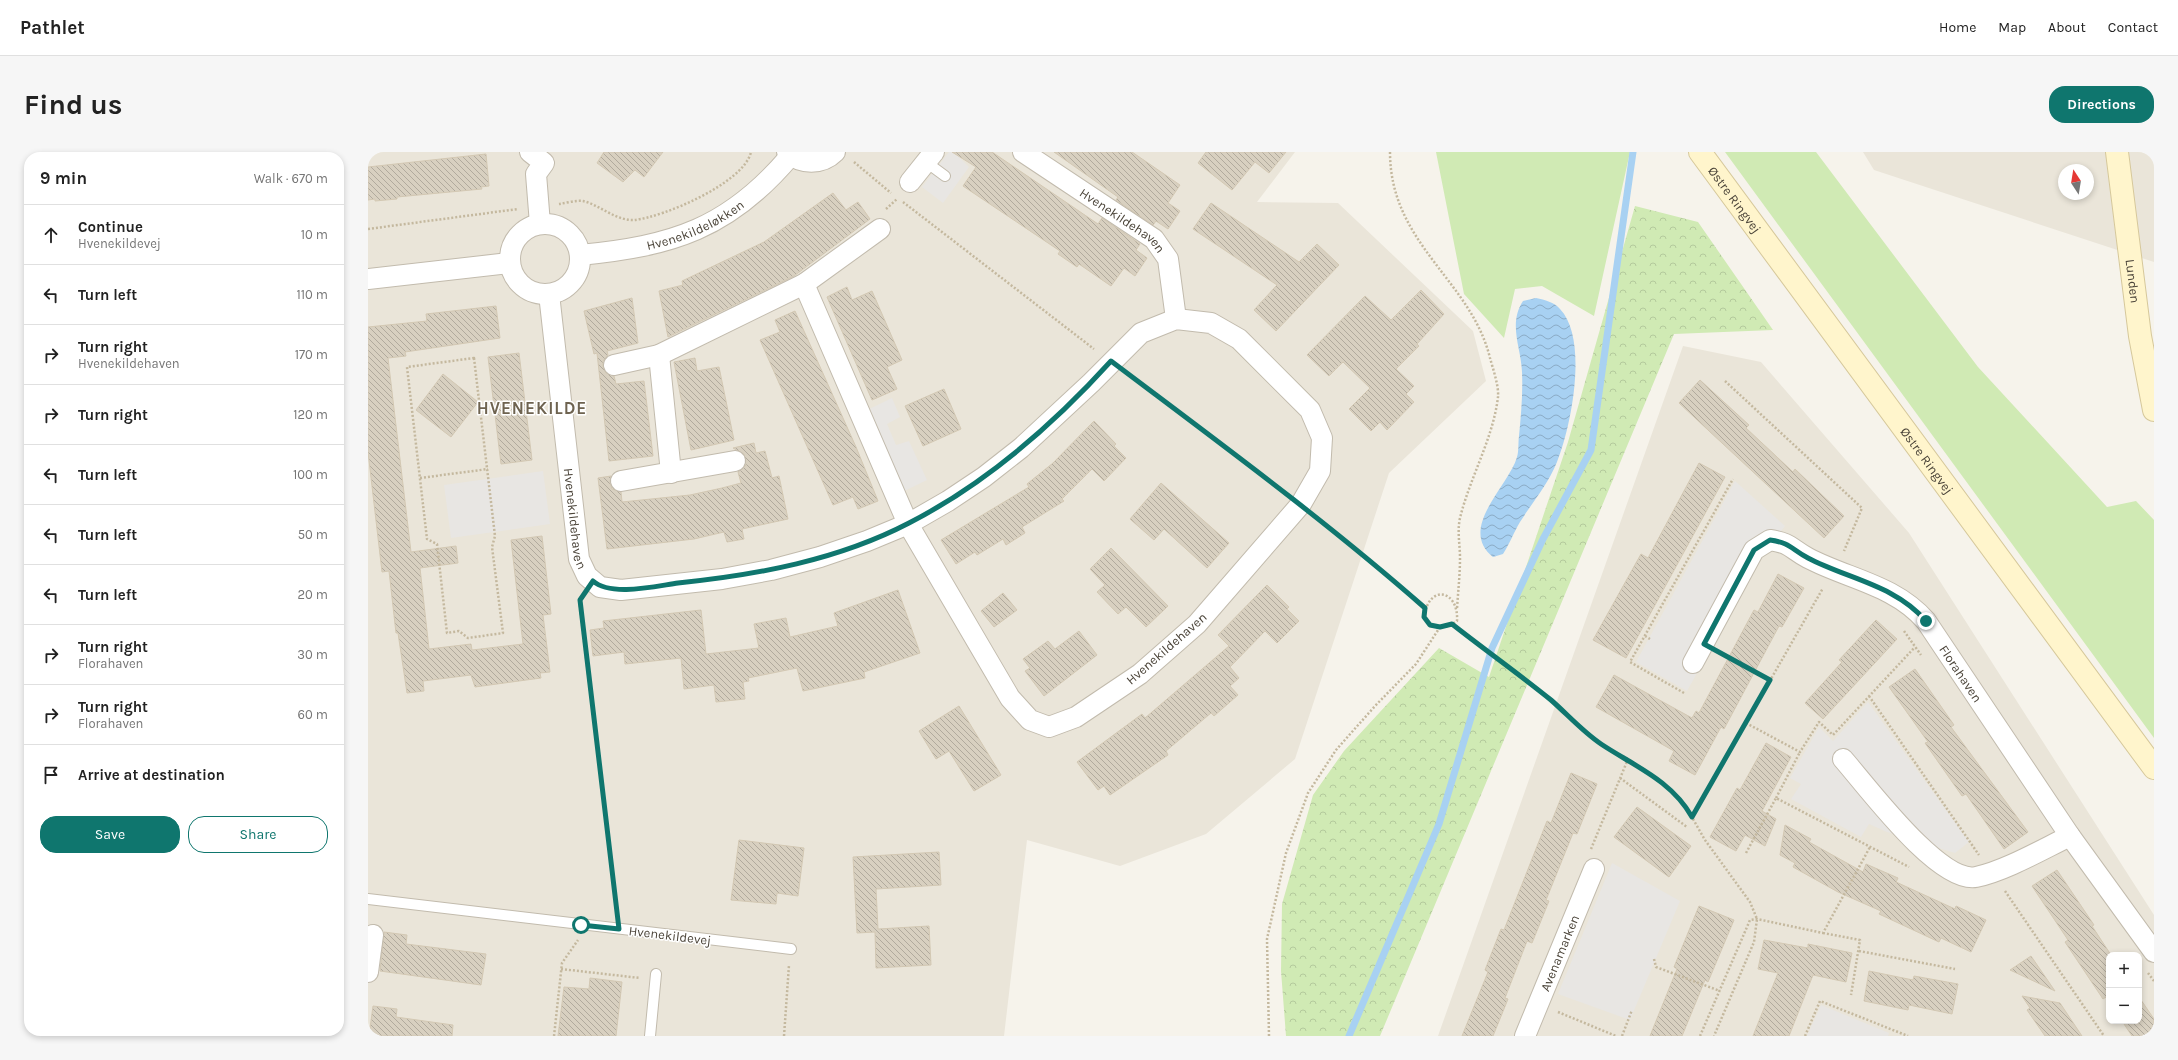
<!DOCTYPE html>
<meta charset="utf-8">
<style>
:root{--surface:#fff;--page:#f6f6f6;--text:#222;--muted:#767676;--line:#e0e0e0;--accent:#0f766e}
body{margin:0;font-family:Karla,sans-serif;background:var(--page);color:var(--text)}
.controls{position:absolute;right:12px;bottom:12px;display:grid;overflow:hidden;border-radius:8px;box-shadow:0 2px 6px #0003}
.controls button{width:36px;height:36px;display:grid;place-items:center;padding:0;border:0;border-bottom:1px solid var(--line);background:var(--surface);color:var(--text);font:20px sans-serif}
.compass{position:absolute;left:1690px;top:12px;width:36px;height:36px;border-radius:50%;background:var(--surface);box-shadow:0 2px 6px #0003;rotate:348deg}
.stop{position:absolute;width:12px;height:12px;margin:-9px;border:3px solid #0f766e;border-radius:50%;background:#fff}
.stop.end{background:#0f766e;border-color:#fff;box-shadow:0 1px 4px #0008}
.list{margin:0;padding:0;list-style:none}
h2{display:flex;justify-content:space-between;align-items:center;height:52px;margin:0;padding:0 16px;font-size:17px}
h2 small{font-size:13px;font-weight:400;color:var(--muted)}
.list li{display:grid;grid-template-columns:26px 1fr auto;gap:12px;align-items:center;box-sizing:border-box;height:60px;padding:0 16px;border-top:1px solid var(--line)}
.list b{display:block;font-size:15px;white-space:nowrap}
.list p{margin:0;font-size:13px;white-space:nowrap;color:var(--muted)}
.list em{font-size:13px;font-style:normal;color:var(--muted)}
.actions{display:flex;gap:8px;padding:12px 16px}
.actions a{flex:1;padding:9px 0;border:1px solid var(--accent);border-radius:16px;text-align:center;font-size:14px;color:var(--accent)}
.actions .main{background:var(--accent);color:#fff}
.icon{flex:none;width:22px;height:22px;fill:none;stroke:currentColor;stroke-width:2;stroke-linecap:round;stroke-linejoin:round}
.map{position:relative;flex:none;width:1786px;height:884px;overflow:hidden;border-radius:16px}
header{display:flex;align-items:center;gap:24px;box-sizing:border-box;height:56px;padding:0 20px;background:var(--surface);border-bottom:1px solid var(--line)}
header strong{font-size:19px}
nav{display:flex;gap:22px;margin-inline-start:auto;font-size:14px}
.intro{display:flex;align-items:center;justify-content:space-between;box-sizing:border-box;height:96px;padding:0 24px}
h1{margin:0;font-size:28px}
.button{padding:10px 18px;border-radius:16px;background:var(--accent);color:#fff;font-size:14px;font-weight:700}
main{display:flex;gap:24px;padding:0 24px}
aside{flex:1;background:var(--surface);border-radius:16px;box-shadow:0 2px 6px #0003}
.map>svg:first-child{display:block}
.residential{fill:#eae5d9;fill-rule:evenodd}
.grass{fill:#d0eab4}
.forest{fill:url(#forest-crowns)}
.parking{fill:#e8e6e3}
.water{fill:url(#water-waves)}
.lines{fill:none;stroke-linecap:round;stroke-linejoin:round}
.stream{stroke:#a8d1f2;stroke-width:7}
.building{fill:url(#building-back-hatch);stroke:#d3c8b3}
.lane-casing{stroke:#c2bbad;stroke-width:12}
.street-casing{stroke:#c2bbad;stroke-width:22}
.secondary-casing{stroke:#d6c89b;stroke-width:24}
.path{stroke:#c4b89e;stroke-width:2.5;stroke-dasharray:2 2;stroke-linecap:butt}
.lane{stroke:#fff;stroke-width:10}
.street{stroke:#fff;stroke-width:20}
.secondary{stroke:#fff5cc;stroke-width:22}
.route{stroke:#0f766e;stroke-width:5}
.labels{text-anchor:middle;stroke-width:3;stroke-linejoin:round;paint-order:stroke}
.street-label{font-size:13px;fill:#4b4439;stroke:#fff}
.district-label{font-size:17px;font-weight:bold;letter-spacing:1px;fill:#6e6350;stroke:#fff}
</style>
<header>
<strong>Pathlet</strong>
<nav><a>Home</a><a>Map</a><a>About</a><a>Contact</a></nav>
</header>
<div class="intro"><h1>Find us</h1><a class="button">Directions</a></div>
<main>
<aside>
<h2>9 min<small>Walk · 670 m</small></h2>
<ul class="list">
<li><svg class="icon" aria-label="ahead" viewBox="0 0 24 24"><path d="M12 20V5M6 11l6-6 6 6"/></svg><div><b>Continue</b><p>Hvenekildevej</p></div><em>10 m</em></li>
<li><svg class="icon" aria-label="left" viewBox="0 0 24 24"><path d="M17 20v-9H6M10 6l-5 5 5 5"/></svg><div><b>Turn left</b></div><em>110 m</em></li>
<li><svg class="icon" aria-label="right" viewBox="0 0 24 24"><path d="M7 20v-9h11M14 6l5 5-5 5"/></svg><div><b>Turn right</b><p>Hvenekildehaven</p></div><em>170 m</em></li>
<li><svg class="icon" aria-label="right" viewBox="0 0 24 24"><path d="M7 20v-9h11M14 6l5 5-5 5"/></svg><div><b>Turn right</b></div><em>120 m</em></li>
<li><svg class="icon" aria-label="left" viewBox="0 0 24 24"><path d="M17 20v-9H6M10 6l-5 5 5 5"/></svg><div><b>Turn left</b></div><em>100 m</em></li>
<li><svg class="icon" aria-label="left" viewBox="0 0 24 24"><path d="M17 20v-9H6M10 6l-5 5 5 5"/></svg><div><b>Turn left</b></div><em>50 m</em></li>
<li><svg class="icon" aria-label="left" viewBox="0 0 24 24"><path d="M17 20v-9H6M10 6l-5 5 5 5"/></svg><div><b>Turn left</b></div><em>20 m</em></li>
<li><svg class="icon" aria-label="right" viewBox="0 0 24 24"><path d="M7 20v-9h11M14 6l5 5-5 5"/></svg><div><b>Turn right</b><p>Florahaven</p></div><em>30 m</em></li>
<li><svg class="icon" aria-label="right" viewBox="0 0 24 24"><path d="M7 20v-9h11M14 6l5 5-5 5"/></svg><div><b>Turn right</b><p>Florahaven</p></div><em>60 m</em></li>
<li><svg class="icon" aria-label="arrive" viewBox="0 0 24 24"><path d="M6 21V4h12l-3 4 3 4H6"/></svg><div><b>Arrive at destination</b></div></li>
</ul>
<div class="actions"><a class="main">Save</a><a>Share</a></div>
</aside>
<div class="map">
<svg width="1786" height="884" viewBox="0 0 1786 884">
<defs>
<pattern id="forest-crowns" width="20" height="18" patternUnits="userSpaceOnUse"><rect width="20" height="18" fill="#d0eab4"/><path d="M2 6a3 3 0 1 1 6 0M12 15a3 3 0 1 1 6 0" fill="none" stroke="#b4ca9c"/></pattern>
<pattern id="water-waves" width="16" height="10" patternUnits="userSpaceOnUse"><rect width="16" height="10" fill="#a8d1f2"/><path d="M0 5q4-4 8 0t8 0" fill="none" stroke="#8babc5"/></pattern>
<pattern id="building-back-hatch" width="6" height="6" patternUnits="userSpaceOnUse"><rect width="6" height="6" fill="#d8d0c0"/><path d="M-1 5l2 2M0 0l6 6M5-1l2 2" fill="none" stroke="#b1aa9d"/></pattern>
</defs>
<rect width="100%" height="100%" fill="#f6f3eb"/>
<!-- residential -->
<path class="residential" d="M 0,0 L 927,0 L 889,50 L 970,51 L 1105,179 L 1118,229 L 1021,321 L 927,607 L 838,682 L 752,714 L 659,688 L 636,884 L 0,884 Z
M 1495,0 L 1786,0 L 1786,110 L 1506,18 ZM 1696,18 L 1720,18 L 1720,42 L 1696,42 Z
M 1315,194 L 1393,210 L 1541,381 L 1786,763 L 1786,884 L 1070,884 ZM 1741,803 L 1771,803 L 1771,869 L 1741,869 Z"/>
<!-- grass -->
<path class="grass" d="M 1068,0 L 1262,0 L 1226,164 L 1174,134 L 1147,137 L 1136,186 L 1096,142 Z
M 1357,0 L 1448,0 L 1610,215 L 1739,355 L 1768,349 L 1786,368 L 1786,586 Z"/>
<!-- forest -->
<path class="forest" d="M 1267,54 L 1330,70 L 1405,178 L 1306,182 L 1012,884 L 918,884 L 913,819 L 914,752 L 945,643 L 976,599 L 1071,496 L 1121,525 L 1200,290 Z"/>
<!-- parking -->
<path class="parking" d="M 581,0 L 588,0 L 592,6 L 601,15 L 575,51 L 554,35 Z
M 524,246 L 532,265 L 519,272 L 528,293 L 541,289 L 559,328 L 526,344 L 491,262 Z
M 175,319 L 182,372 L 83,386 L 76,333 Z
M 1367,329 L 1417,374 L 1397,399 L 1319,539 L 1268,510 Z
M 1500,550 L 1601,690 L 1587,701 L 1519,680 L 1501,672 L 1493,685 L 1423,647 L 1433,632 L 1422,626 L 1451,575 L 1465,589 Z
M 1244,711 L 1312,749 L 1262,868 L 1190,842 Z
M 1453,853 L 1521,881 L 1520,884 L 1439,884 Z"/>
<!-- water -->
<path class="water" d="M 1168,146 C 1177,148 1186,150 1192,157 C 1221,187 1203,276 1189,310 C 1179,334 1166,348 1152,370 C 1146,380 1142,391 1135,402 L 1125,405 C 1089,376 1141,334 1149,305 C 1151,299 1150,291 1151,284 C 1153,263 1155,241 1154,220 C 1153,195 1140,172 1155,149 Z"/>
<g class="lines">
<!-- stream -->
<path class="stream" d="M 981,884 L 1071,672 L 1124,496 L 1175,387 L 1223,298 L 1265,0"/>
</g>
<!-- building -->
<path class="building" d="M 236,0 L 295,0 L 276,25 L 267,18 L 255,30 L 229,11 Z
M 584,0 L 624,0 L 730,72 L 734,66 L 772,92 L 768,98 L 779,106 L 767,124 L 756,116 L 743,134 L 711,112 L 709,115 L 690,102 L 692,99 L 595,34 L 608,15 Z
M 686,0 L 764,0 L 812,33 L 800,51 L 812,59 L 800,77 L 788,69 L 785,73 L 748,48 L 750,45 Z
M 838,0 L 918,0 L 901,21 L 887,10 L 864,38 L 830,11 Z
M 118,2 L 121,34 L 113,35 L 114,37 L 29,45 L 29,47 L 7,49 L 7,47 L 0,48 L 0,15 Z
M 465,41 L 478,58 L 490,50 L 502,67 L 426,124 L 300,185 L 291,139 L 315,133 L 314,129 L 396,90 Z
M 843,51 L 931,110 L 949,92 L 971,113 L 908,179 L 886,158 L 909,133 L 825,77 Z
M 479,135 L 484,148 L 504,139 L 534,208 L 519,215 L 529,237 L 504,248 L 459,145 Z
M 1053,138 L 1076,162 L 1049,192 L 1051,194 L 1028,217 L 1046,234 L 1038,242 L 1046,250 L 1019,278 L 1012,270 L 1003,279 L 981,257 L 1002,236 L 975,210 L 961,224 L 939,203 L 997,144 L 1023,168 Z
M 264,146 L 270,191 L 239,199 L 240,203 L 235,209 L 235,215 L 238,221 L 246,224 L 248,232 L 276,229 L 285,304 L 241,309 L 229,201 L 226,202 L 216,159 Z
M 128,154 L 132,186 L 37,200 L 38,204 L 20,206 L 43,400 L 88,394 L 90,411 L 52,416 L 61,497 L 103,492 L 104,498 L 155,492 L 143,388 L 174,384 L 183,462 L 175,463 L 182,520 L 172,521 L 173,526 L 107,535 L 103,523 L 55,529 L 56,539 L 39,541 L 30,481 L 28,481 L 21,419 L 14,420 L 0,300 L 0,175 L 59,169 L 58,162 Z
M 427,159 L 488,295 L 510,349 L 490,357 L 485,345 L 465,353 L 392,188 L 412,180 L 407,168 Z
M 151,201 L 164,308 L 133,312 L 120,205 Z
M 327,206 L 329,219 L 351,215 L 366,288 L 323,298 L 306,210 Z
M 75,222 L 110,250 L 83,285 L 48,258 Z
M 1332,228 L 1381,273 L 1378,276 L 1425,320 L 1427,317 L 1476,364 L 1456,386 L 1311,251 Z
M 576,237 L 593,277 L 555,294 L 537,254 Z
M 726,269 L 748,292 L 746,294 L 758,306 L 736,329 L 724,317 L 694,347 L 696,349 L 654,375 L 657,381 L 638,393 L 635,387 L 609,403 L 607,400 L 588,412 L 573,388 L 661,335 L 659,332 L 685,311 Z
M 386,291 L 388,301 L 397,299 L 404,326 L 411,324 L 420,367 L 374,377 L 376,387 L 359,390 L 356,380 L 326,387 L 239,397 L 230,326 L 243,324 L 242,331 L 244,337 L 253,340 L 254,350 L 322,343 L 354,336 L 373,331 L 370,320 L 378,313 L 376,302 L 365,296 Z
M 1331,311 L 1357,325 L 1258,506 L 1225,488 L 1273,402 L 1280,406 Z
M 793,331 L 861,391 L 839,416 L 796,377 L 786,388 L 762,367 Z
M 743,396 L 800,454 L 778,475 L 758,455 L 750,462 L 729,440 L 737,433 L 722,417 Z
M 1410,422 L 1436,436 L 1414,475 L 1411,474 L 1356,577 L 1353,575 L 1327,623 L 1301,609 L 1306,599 L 1228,555 L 1246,523 L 1324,566 L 1328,559 L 1331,561 L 1386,458 L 1390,460 Z
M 899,433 L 921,455 L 919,457 L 931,469 L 909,491 L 897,479 L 862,515 L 871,526 L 862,534 L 870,543 L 846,564 L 843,561 L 798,599 L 800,603 L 742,643 L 736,634 L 730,638 L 709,610 L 774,562 L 777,566 L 861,494 L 850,483 Z
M 530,438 L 552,501 L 496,520 L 497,526 L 435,539 L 429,516 L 380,526 L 381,529 L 375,530 L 377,547 L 348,550 L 346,533 L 316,537 L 313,506 L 257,512 L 256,500 L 225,504 L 222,478 L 236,476 L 235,469 L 333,458 L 338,502 L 391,496 L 386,472 L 418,466 L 422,485 L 470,474 L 466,461 Z
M 635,441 L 649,458 L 626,475 L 613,459 Z
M 1508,468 L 1529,487 L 1455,567 L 1437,551 L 1474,510 L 1471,508 Z
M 711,479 L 729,503 L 676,544 L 657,519 L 662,516 L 655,507 L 680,489 L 687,497 Z
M 1547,517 L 1586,573 L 1583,575 L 1660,680 L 1636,697 L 1598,642 L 1594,644 L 1557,591 L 1560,590 L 1521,535 Z
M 591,554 L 633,623 L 606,639 L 581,599 L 568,607 L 551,579 Z
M 1398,591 L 1423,605 L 1394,659 L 1408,667 L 1397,694 L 1377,683 L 1368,699 L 1342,685 L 1369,636 L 1372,638 Z
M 1203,621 L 1229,632 L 1209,682 L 1205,681 L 1178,748 L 1181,749 L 1164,791 L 1159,789 L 1137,846 L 1140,847 L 1125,884 L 1094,884 L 1120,820 L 1117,818 L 1133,777 L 1136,778 L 1179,669 L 1183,671 Z
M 1269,655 L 1323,694 L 1301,725 L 1246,685 Z
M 1417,673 L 1443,687 L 1441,690 L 1495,720 L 1498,712 L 1530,726 L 1528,730 L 1587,757 L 1588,754 L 1618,768 L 1603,800 L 1573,786 L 1571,790 L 1511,762 L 1513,759 L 1470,740 L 1425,715 L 1427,711 L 1412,703 Z
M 371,688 L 436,696 L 430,744 L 409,741 L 408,752 L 363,748 Z
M 571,700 L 573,733 L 508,737 L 510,777 L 561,774 L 563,813 L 508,816 L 507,780 L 489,781 L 485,705 Z
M 1689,718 L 1726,773 L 1724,774 L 1743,803 L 1741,803 L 1741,850 L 1738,845 L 1735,847 L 1697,790 L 1700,788 L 1664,734 Z
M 1331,754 L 1366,768 L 1340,830 L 1337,828 L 1314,884 L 1282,884 L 1309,817 L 1306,815 Z
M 16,780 L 39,783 L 38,792 L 118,802 L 113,833 L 12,819 Z
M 1396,788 L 1440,796 L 1440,792 L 1484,801 L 1478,830 L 1445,823 L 1421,884 L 1385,884 L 1410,821 L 1390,817 Z
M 1663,804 L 1687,839 L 1642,818 Z
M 1501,819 L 1545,828 L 1546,824 L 1590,832 L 1584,862 L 1541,853 L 1540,858 L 1496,849 Z
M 222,826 L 254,830 L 248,884 L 190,884 L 196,835 L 221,837 Z
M 1654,844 L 1692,851 L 1714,884 L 1677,884 L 1659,858 L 1662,856 Z
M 1771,845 L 1786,867 L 1786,884 L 1764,884 L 1754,869 L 1771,869 Z
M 5,854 L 29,857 L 28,865 L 85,873 L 84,884 L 1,884 Z"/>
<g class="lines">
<defs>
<path id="lane" d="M 558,10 L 577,24
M 0,747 L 423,797
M 282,884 L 288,822"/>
<g id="street">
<path d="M 162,0 L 176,11 L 168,22 L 172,72"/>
<path d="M 419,0 C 433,13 454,13 467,0"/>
<path id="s1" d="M 655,0 L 786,87 L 800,107 L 808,167"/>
<path d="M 542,30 L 566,0"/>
<circle cx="177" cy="107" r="35"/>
<path id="s2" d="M 212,103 C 304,94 361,77 423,3"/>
<path d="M 0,127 L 141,111"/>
<path id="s3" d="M 181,142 L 211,407 L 219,424 L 232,435 L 253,438 L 354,427 L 403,418 L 452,405 L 499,389 L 540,372 L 580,349 L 616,325 L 653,296 L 723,231 L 773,181 L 808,167 L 843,171 L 871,187 L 942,258 L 954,286 L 952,319 L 933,352 L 829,472 L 772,522 L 708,565 L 681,575 L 662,568 L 642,546 L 540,372 L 436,132"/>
<path d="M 291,203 L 303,321"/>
<path d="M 246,213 L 291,203 L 436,132 L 512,77"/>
<path d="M 253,329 L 367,309"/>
<path id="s4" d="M 1325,511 L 1386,398 L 1402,388 C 1423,391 1423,397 1440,406 C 1480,427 1527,433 1558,469 L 1702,684 L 1786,800"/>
<path d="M 1475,607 C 1498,633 1571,732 1608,725 C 1637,719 1675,697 1702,684"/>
<path d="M 0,820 L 5,783"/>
<path id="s5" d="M 1157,884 L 1226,717"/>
</g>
<g id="secondary">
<path id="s6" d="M 1332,0 L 1786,616"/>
<path id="s7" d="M 1749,0 L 1772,184 L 1786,258"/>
</g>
</defs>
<!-- lane casing -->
<use href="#lane" class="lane-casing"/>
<!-- street casing -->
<use href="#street" class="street-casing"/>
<!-- secondary casing -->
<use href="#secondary" class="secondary-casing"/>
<!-- path -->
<path class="path" d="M 1022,0 C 1022,92 1103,128 1122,206 C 1125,217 1131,234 1130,245 C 1125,287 1102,325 1092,366 C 1089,380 1092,392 1092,406 C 1092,423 1090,440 1089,457
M 486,10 L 523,41
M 535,50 L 726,197
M 191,52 C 198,51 208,48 215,49 C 232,53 248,69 266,68 C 296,65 376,31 383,0
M 518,57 L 529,47
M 0,77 L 150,57
M 106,206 L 127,384 L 124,395 L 135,481 L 100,486 L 91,479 L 79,481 L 69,392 L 59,387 L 39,215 Z
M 761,223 L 917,340
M 1357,229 L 1494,356 L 1476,399
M 52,326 L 120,317
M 949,365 L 1057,456
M 213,446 L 211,448 L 249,760
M 1084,472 L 1182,548 L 1232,592 L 1260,607 L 1301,636 L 1317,653 L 1337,688 L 1382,750 L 1389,767 L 1386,790 L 1346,884
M 1536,479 L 1553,503
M 1277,484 L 1282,487
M 1354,501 L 1402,528
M 1316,541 L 1262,510 L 1365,327
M 1501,544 L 1611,703
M 1378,571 L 1432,600 L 1451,570 L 1465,583 L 1547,495
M 1252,626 L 1319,675
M 1408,646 L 1432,600
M 1324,665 L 1455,436
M 1223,697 L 1260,607
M 1378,701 L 1408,646 L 1541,715
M 1637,739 L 1736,884
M 1455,781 L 1492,788 L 1483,843
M 1491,799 L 1587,817
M 1286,807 L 1288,815 L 1352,839
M 193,817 L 272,826
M 1780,821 L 1786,829
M 1190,860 L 1248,884
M 186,884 L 194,811 L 210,788
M 416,884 L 421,813
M 901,884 L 899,787 L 918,701 L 940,641 L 968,598 L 1007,554 L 1048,512 L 1072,475 L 1081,474 L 1089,469 C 1091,438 1061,431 1056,465 L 1062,473 L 1072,475
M 1254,884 L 1264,858
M 1332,884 L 1382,768 L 1389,767 L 1455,781 L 1502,695
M 1437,884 L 1452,849 L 1540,884"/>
<!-- lane -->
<use href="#lane" class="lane"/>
<!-- street -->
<use href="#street" class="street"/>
<!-- secondary -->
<use href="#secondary" class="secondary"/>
</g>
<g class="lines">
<!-- route -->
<path class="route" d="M 213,773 L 251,777 L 212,448 L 225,429 C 243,445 288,434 310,431 C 389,423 470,408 541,371 C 617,332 685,273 743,209 C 849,289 957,368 1057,456 L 1056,465 L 1062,473 L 1072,475 L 1084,472 C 1117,498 1151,522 1183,548 C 1199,562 1215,580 1233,592 C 1266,614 1303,628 1324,665 L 1402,528 L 1336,492 L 1386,398 L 1402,388 C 1423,391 1423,397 1440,406 C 1480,427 1527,433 1558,469"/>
</g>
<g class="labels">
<!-- street labels -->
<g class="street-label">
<text dy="5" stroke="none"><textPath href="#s6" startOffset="59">Østre Ringvej</textPath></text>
<text dy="5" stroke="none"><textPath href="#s1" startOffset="121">Hvenekildehaven</textPath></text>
<text dy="5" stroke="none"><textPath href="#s2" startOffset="120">Hvenekildeløkken</textPath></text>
<text dy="5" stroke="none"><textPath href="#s7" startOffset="130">Lunden</textPath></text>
<text dy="5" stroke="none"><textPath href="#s6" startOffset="383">Østre Ringvej</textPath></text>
<text dy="5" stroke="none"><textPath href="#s3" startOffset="226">Hvenekildehaven</textPath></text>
<text transform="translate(798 496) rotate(-41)" y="5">Hvenekildehaven</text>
<text dy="5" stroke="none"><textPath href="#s4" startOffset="388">Florahaven</textPath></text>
<text transform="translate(302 783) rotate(7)" y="5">Hvenekildevej</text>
<text dy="5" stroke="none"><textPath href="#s5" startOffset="90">Avenamarken</textPath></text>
</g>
<!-- district labels -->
<g class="district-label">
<text x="164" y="262">HVENEKILDE</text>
</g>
</g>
</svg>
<div class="controls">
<button>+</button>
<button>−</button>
</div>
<svg class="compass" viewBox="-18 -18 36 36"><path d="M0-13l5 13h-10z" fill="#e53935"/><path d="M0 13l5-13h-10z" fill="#767676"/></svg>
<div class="stop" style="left:213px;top:773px"></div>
<div class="stop end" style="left:1558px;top:469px"></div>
</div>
</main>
